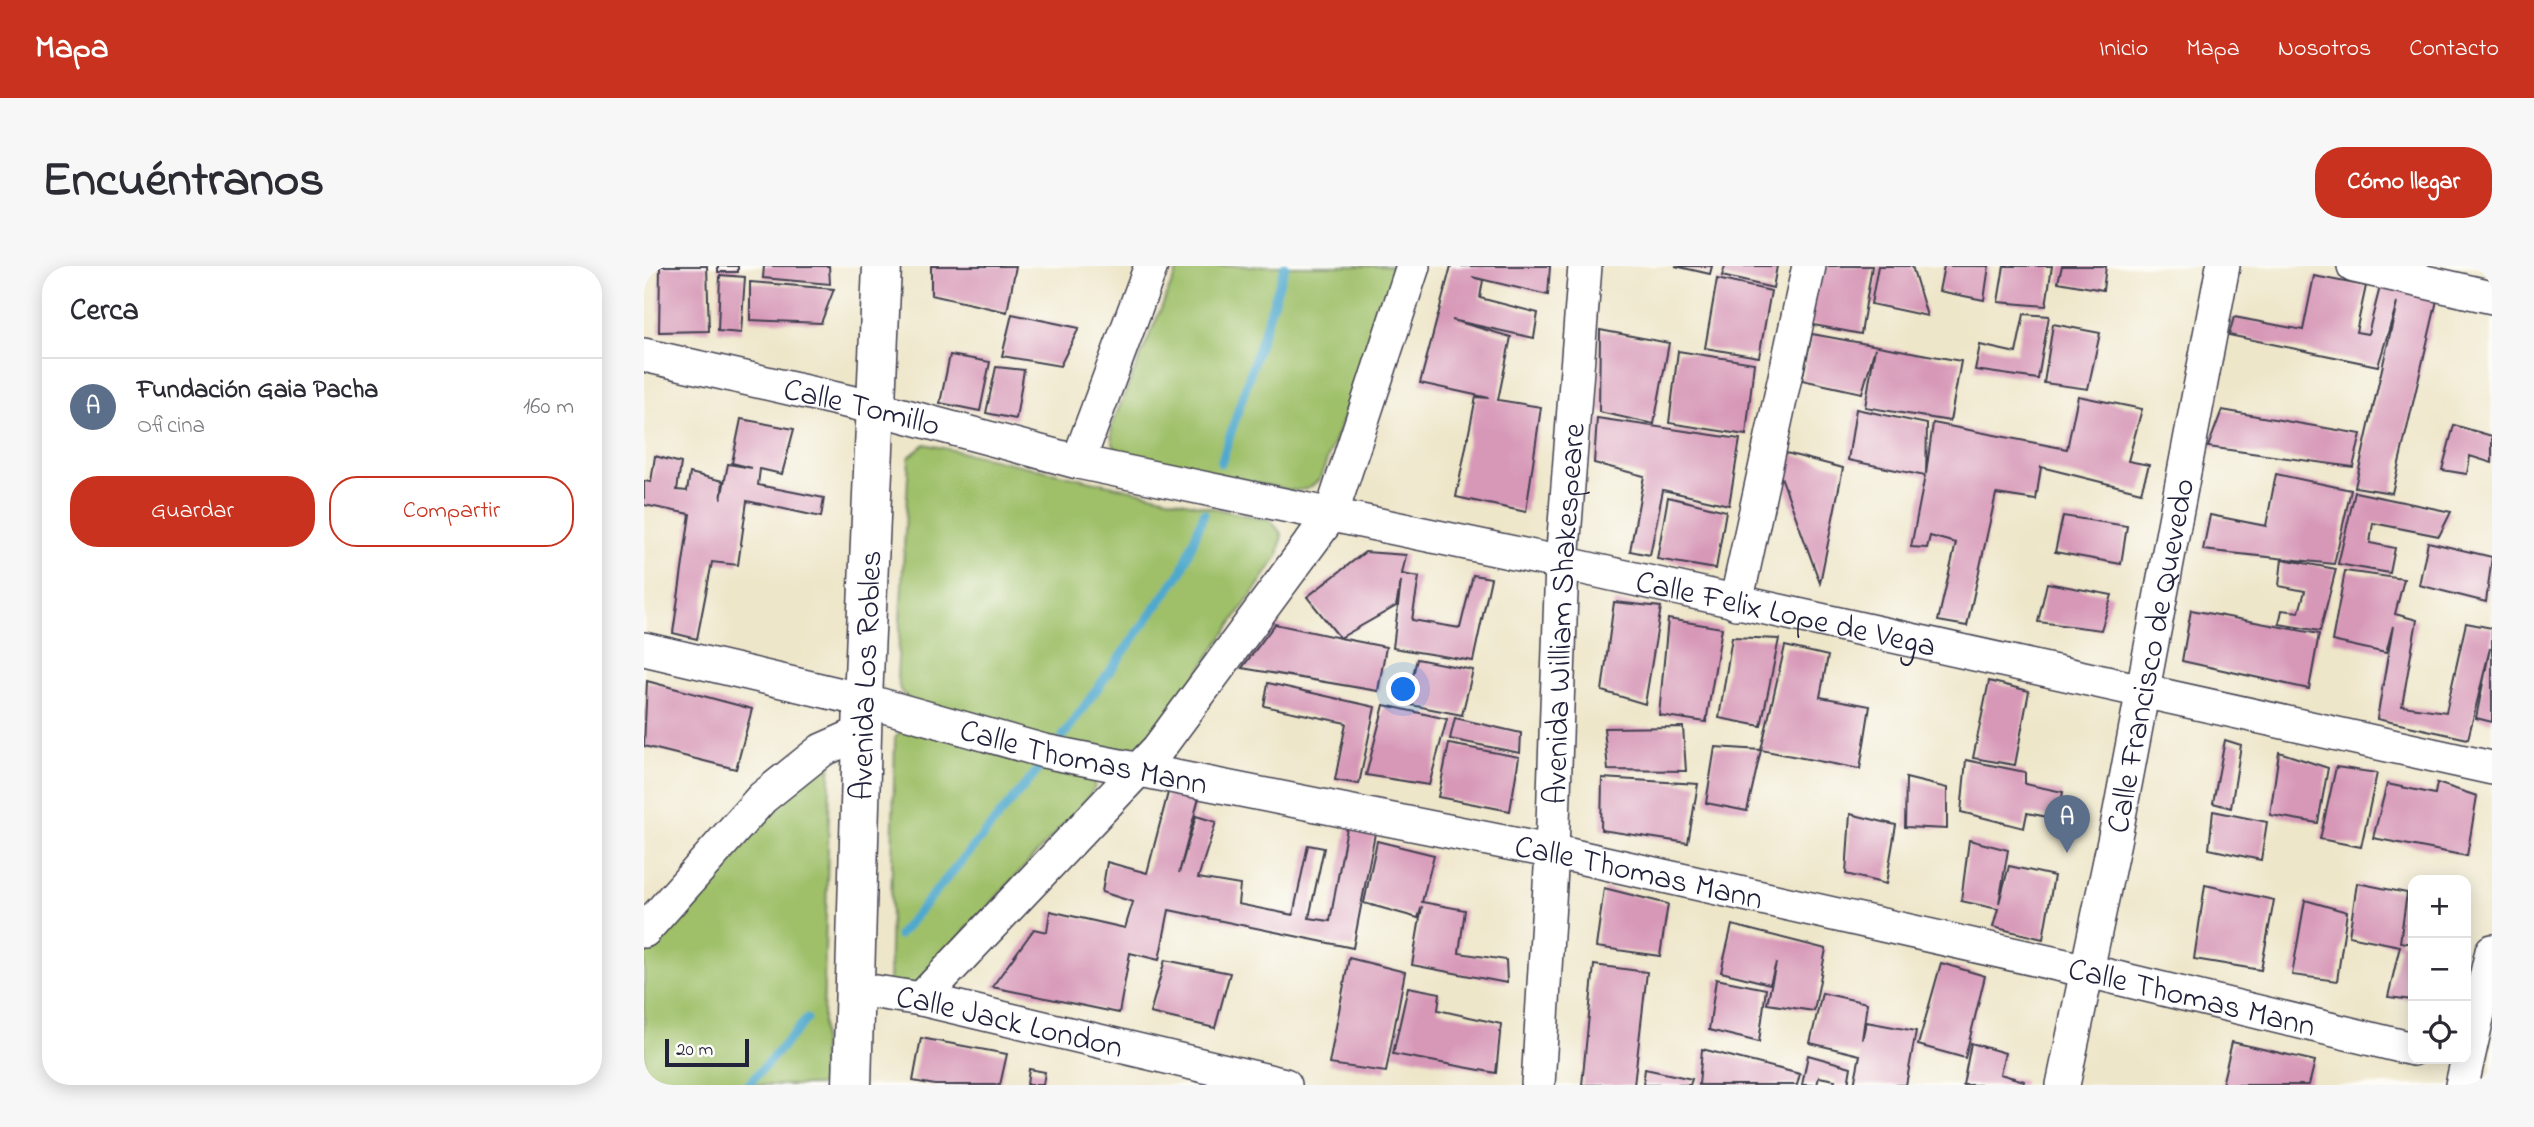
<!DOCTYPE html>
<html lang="es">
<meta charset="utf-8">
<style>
:root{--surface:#fff;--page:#f7f7f7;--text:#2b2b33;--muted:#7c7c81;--line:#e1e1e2;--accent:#c8321e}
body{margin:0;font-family:"Indie Flower",sans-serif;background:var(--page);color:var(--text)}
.controls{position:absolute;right:21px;bottom:21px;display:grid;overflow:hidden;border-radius:14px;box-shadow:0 4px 18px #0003}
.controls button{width:63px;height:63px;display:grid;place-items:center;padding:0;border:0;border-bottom:2px solid var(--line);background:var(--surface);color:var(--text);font:35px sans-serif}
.scale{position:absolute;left:21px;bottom:18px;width:84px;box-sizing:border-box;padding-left:7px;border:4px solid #22223b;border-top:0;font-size:19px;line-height:24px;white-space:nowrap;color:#22223b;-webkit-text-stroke:5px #fdfcf7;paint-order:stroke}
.you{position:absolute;left:760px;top:424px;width:24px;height:24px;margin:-18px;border:5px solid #fff;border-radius:50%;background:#1a73e8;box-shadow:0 0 0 10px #1a73e833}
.badge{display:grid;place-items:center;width:46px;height:46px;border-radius:50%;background:var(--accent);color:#fff;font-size:23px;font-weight:700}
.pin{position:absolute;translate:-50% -58px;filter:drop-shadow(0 2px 4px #0008)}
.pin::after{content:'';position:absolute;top:37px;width:24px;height:21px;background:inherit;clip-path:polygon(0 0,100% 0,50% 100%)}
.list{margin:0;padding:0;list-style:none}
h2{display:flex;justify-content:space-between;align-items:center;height:91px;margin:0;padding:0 28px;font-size:30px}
h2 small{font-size:23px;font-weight:400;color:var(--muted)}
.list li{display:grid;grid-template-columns:46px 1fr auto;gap:21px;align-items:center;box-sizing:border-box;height:98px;padding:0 28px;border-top:2px solid var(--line)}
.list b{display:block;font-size:26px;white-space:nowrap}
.list p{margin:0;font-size:23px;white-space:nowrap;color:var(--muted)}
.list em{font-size:23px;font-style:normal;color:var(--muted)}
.actions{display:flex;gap:14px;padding:21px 28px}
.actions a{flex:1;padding:16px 0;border:2px solid var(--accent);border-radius:28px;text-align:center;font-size:24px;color:var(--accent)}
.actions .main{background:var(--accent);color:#fff}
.icon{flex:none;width:38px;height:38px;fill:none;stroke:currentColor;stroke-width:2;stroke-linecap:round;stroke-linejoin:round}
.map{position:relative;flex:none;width:1848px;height:819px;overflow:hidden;border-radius:28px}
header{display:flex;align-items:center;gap:42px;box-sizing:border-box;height:98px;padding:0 35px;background:var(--accent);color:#fff}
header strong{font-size:33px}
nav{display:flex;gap:38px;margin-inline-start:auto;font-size:24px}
.intro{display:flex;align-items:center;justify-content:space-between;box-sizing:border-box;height:168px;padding:0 42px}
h1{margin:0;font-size:49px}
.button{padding:18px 32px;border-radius:28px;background:var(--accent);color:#fff;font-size:24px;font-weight:700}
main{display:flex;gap:42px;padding:0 42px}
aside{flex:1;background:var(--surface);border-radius:28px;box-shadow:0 4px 18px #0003}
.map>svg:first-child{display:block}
.green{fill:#9fc069;stroke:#607152;stroke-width:2}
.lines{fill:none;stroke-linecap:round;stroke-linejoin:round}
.stream{stroke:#50a9cd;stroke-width:9}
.building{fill:#d798b7}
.minor-casing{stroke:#413f50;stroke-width:36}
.major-casing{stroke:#413f50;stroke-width:41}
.minor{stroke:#fff;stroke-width:33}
.major{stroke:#fff;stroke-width:38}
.labels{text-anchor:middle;stroke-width:5;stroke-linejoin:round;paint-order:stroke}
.street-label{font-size:32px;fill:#22223b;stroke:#fdfcf7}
</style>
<header>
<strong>Mapa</strong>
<nav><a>Inicio</a><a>Mapa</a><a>Nosotros</a><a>Contacto</a></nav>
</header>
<div class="intro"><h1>Encuéntranos</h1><a class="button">Cómo llegar</a></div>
<main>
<aside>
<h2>Cerca<small></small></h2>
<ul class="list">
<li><span class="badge" style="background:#5c6f8a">A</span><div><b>Fundación Gaia Pacha</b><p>Oficina</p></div><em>160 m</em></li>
</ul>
<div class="actions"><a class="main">Guardar</a><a>Compartir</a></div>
</aside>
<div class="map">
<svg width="1848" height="819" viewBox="0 0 1848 819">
<rect width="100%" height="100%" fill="#fdfcf7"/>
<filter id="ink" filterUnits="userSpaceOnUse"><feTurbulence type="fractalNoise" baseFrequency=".0143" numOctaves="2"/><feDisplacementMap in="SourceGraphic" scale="14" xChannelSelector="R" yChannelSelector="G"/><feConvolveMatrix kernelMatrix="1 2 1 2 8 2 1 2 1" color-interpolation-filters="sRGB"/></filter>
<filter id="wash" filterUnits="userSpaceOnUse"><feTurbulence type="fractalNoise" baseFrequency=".00686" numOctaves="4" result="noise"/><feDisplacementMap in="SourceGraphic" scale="28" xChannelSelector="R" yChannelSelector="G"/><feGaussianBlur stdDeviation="1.57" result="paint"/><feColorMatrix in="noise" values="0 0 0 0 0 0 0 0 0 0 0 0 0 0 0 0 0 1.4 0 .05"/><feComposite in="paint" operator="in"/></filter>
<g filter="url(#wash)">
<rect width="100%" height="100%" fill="#eee6c9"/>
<!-- green -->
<path class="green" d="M 535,0 L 758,0 L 676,212 C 667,224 659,225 645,224 L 475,186 C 466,177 467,170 468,158 Z
M 281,178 L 627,255 L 638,268 L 634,290 L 507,475 L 485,486 L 413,477 L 269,438 L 256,424 L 253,411 L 265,191 Z
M 259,462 L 446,507 L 451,521 L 444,532 L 263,728 L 245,722 L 251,472 Z
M 187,481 L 177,819 L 0,819 L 0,679 Z"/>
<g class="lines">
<!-- stream -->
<path class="stream" d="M 577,197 L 641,0
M 419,470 L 538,305 L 560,247
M 255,669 L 398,499
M 104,819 L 163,753"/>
</g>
<g id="blocks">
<!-- building -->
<path class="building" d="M 16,0 L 63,0 L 65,65 L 15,66 Z
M 74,0 L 94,0 L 94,6 L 74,6 Z
M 120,0 L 185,0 L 186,18 L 119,12 Z
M 287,0 L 372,0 L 363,46 L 287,29 Z
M 807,0 L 906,0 L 904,29 L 828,11 L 839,14 L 836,32 L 894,47 L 890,72 L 808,54 L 867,71 L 854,134 L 897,141 L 882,246 L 812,231 L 832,131 L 845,132 L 776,117 Z
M 1031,0 L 1068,0 L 1066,8 Z
M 1081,0 L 1133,0 L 1129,22 L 1078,10 Z
M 1169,0 L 1228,0 L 1217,68 L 1159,57 Z
M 1234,0 L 1268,0 L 1283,50 L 1227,38 Z
M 1300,0 L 1345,0 L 1340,34 L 1295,25 Z
M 1360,0 L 1408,0 L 1402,40 L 1354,36 Z
M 1418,0 L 1462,0 L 1459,24 L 1414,16 Z
M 76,9 L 101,11 L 97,67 L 74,65 Z
M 1670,10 L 1722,20 L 1712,66 L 1724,68 L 1736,21 L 1794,30 L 1748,227 L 1711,221 L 1753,37 L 1734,100 L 1585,69 L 1590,51 L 1659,64 Z
M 1073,13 L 1127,25 L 1115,91 L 1061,82 Z
M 106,16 L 190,23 L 177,57 L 106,54 Z
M 368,48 L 435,62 L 416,100 L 358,90 Z
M 1380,48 L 1405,50 L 1394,113 L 1331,104 L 1336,79 L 1372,87 Z
M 1409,58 L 1456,67 L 1444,123 L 1400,117 Z
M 956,64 L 1025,77 L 1010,158 L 955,146 Z
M 1168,68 L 1317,95 L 1306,155 L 1221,141 L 1231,82 L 1218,127 L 1158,114 Z
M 1034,85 L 1110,97 L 1102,169 L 1025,157 Z
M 306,89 L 346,96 L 336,145 L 296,137 Z
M 352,101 L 380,104 L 372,153 L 342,147 Z
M 1434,130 L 1498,143 L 1484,195 L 1505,199 L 1497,226 L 1397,201 L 1392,234 L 1352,228 L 1323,360 L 1294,355 L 1312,277 L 1286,270 L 1283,282 L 1267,281 L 1281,210 L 1204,194 L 1212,143 L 1283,158 L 1282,208 L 1289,157 L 1423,183 Z
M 1578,144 L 1717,168 L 1709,201 L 1564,181 Z
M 953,152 L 1096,173 L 1085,239 L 1019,224 L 1006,289 L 986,285 L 1000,210 L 950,197 Z
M 97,153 L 150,163 L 138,208 L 116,203 L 114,219 L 180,232 L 177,251 L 103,235 L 94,299 L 68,296 L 53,373 L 29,367 L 46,248 L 0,239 L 0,215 L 7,216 L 11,190 L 37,197 L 33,224 L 43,225 L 46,207 L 79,215 L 77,233 L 84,198 L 108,202 L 88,197 Z
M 1810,159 L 1848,170 L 1848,197 L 1826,190 L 1823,208 L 1798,204 Z
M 1127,183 L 1199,202 L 1176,317 Z
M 1632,208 L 1707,224 L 1690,298 L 1559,284 L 1566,249 L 1622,260 Z
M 1711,226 L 1807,246 L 1795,270 L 1729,257 L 1726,277 L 1751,282 L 1746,307 L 1694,298 Z
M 1024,231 L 1082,245 L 1072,303 L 1013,293 Z
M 1419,250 L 1483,260 L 1477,298 L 1411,286 Z
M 1784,276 L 1848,291 L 1842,336 L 1775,319 Z
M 721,286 L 762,289 L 758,308 L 775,311 L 768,354 L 816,362 L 829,309 L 847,312 L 829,395 L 749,382 L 757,315 L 752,340 L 696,372 L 742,381 L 734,425 L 598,402 L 631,358 L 696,372 L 663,331 Z
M 1638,293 L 1692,303 L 1676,365 L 1635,358 L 1638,344 L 1655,346 L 1661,325 L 1635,320 Z
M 1701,305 L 1760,313 L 1751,348 L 1773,354 L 1758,440 L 1802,446 L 1822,357 L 1848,362 L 1848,456 L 1832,452 L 1846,382 L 1824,473 L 1733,453 L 1749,360 L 1742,387 L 1688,375 Z
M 1403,317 L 1468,329 L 1457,364 L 1394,356 Z
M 970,336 L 1017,341 L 1001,438 L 958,425 Z
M 1547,344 L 1675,368 L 1665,423 L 1538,395 Z
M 1024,353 L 1078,362 L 1062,456 L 1015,449 Z
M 1088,371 L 1135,373 L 1117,460 L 1075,452 Z
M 1141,380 L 1184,390 L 1176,431 L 1226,440 L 1216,503 L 1117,484 Z
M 773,393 L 829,404 L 818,449 L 762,438 Z
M 3,415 L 108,443 L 92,503 L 0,480 Z
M 1345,415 L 1385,425 L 1371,499 L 1329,492 Z
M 624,417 L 731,441 L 715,518 L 691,514 L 702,457 L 620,440 Z
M 740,439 L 803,453 L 785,519 L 722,509 Z
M 811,452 L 877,467 L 876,487 L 806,473 Z
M 1039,461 L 1042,505 L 964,504 L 960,462 Z
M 1581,474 L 1597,479 L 1587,542 L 1569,537 Z
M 805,478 L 875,491 L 866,545 L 794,531 Z
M 1071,481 L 1117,484 L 1103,545 L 1062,537 Z
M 1635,486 L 1684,502 L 1674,557 L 1626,549 Z
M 1322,494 L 1381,506 L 1381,518 L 1419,526 L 1414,553 L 1383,547 L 1380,562 L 1317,546 Z
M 1692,501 L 1733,507 L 1717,581 L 1676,573 Z
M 958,512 L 1054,518 L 1044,577 L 957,564 Z
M 1262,512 L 1303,522 L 1303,563 L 1261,561 Z
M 1793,517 L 1833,530 L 1823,590 L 1729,572 L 1743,518 L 1791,528 Z
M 526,519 L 557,524 L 535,607 L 552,550 L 572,556 L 554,612 L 596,619 L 594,638 L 649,649 L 664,579 L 680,582 L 665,652 L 686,655 L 704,556 L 732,562 L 709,682 L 525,644 L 515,694 L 486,687 L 475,747 L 348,721 L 390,663 L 403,666 L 406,645 L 481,662 L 489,636 L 458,626 L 463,596 L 503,607 Z
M 1569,545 L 1623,556 L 1617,594 L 1565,583 Z
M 1206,548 L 1252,559 L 1242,618 L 1202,608 Z
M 1325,574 L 1364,584 L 1355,637 L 1365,600 L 1410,610 L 1399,673 L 1349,661 L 1354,643 L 1317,635 Z
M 733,575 L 790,589 L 778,636 L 821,644 L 815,687 L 862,694 L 863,717 L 768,699 L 778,640 L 774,652 L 720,637 Z
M 1713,617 L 1763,627 L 1756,676 L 1769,678 L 1769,734 L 1744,731 L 1756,680 L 1705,670 Z
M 1561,619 L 1630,634 L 1617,704 L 1550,693 Z
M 960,622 L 1024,638 L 1016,690 L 952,681 Z
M 1661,634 L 1703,646 L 1693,715 L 1648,709 Z
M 1088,659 L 1182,683 L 1170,745 L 1123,738 L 1132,697 L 1126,718 L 1077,706 Z
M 705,692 L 761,706 L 742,806 L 685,798 Z
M 521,694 L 586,707 L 571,762 L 506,747 Z
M 1297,697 L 1341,710 L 1321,792 L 1274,779 Z
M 950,699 L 1003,706 L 990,819 L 938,819 Z
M 1072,713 L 1122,723 L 1115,776 L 1065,764 Z
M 764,721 L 796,727 L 794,744 L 857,758 L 852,807 L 749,788 Z
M 1178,727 L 1223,737 L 1218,774 L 1222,756 L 1272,765 L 1262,819 L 1210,819 L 1216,789 L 1166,777 Z
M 277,772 L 363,788 L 356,819 L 291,819 L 269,815 Z
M 1588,776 L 1671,795 L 1665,819 L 1578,819 Z
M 1327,777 L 1361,787 L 1356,808 L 1380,815 L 1379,819 L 1319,819 Z
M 1058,783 L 1156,808 L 1153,819 L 1055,819 Z
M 1164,789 L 1207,801 L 1204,819 L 1190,819 L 1191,814 L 1175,811 L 1173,819 L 1158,819 Z
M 385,803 L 401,806 L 399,819 L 383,819 Z
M 1001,803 L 1048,813 L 1046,819 L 999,819 Z"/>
</g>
</g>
<g filter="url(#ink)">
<use href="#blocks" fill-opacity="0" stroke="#413f50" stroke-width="2"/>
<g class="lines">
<defs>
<g id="minor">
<path d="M 1710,0 L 1848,31"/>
<path id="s1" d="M 0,89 L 232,142 L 434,196 L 918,297 L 1848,502"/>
<path d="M 434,196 L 507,0"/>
<path d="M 1092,337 L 1165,0"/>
<path id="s2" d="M 0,383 L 219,434 L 400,485 L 930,590 L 1444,705 L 1769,783"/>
<path d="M 0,665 L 118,532 L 178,484 L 219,466"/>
<path id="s3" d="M 213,723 L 277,733 L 641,819"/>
<path d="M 277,733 L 514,483 L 687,249 L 769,0"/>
<path id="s4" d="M 894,819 L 908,586 L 918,297 L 941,0"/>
<path id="s5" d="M 1419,819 L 1473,561 L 1579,0"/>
<path d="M 1818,819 L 1848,685"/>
</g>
<g id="major">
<path id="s6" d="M 208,819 L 219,434 L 238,0"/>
</g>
</defs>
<!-- minor casing -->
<use href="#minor" class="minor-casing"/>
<!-- major casing -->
<use href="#major" class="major-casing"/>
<!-- minor -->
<use href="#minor" class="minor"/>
<!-- major -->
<use href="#major" class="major"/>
</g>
</g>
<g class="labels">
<!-- street labels -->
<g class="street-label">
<text dy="11" stroke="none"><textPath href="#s1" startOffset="224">Calle Tomillo</textPath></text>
<text dy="11" stroke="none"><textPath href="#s4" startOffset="472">Avenida William Shakespeare</textPath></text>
<text dy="11" stroke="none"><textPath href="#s1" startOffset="1171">Calle Felix Lope de Vega</textPath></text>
<text dy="11" stroke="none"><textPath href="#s5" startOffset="438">Calle Francisco de Quevedo</textPath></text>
<text dy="11" stroke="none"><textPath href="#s6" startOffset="410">Avenida Los Robles</textPath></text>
<text dy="11" stroke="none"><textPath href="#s2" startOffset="453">Calle Thomas Mann</textPath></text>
<text dy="11" stroke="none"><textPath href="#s2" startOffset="1020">Calle Thomas Mann</textPath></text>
<text dy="11" stroke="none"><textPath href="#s2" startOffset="1587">Calle Thomas Mann</textPath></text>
<text dy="11" stroke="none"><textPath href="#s3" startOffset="156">Calle Jack London</textPath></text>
</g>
</g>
</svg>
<div class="controls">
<button>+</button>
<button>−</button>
<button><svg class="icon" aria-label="locate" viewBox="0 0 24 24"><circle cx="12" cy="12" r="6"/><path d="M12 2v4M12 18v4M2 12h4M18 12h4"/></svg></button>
</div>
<div class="scale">20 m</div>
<div class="you"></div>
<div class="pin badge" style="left:1423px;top:587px;background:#5c6f8a">A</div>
</div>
</main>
